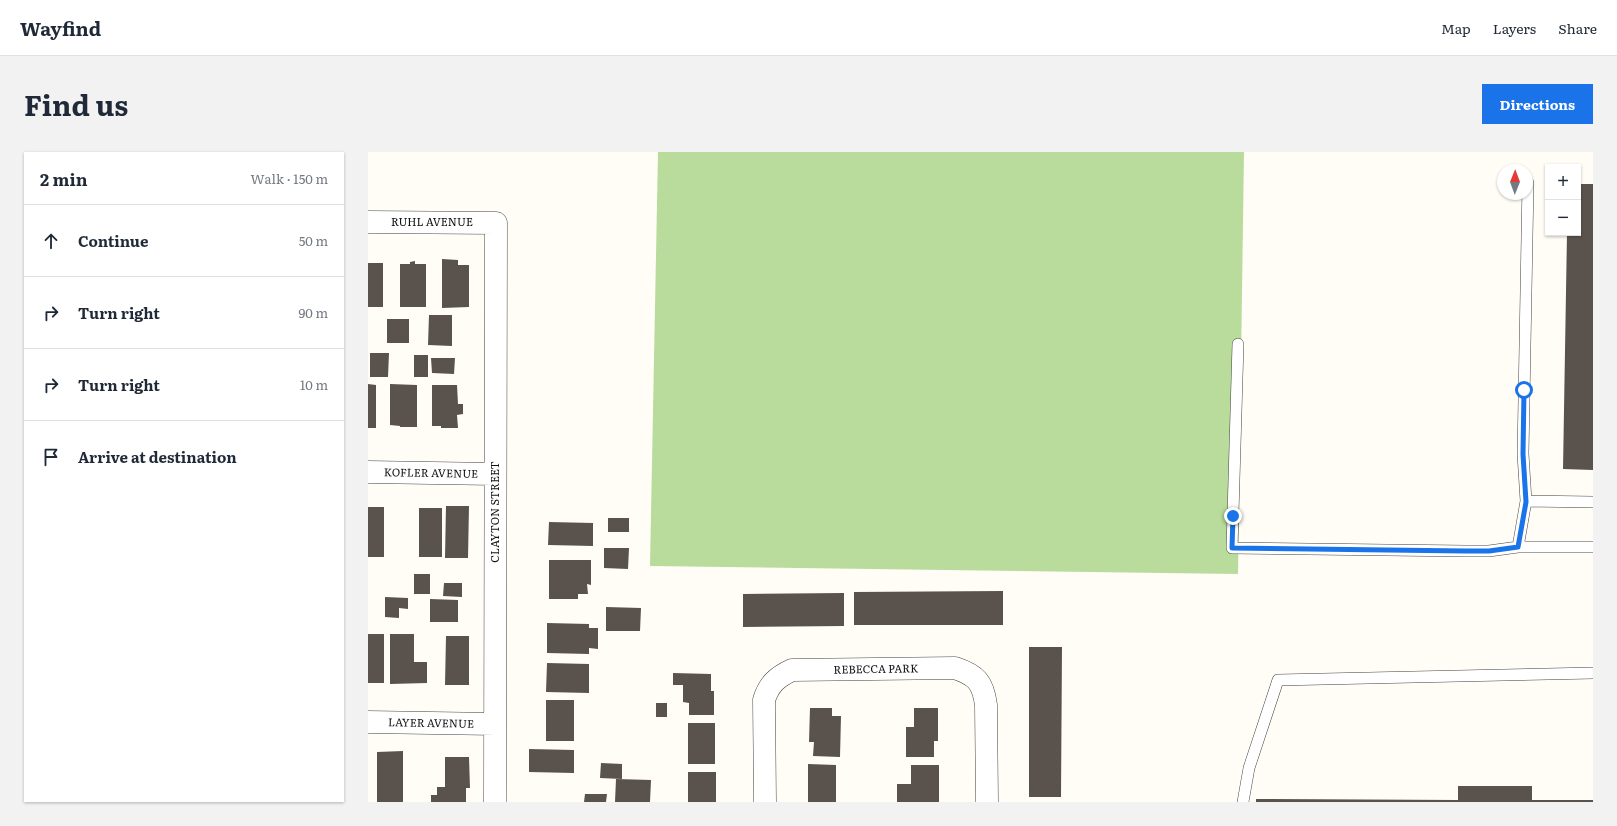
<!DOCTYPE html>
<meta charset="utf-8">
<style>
:root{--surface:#fff;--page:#f2f2f3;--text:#1f2937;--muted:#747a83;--line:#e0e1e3;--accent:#1a73e8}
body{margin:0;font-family:Literata,serif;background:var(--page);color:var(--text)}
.controls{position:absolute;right:12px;top:12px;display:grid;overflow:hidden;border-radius:0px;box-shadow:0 1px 3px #0004}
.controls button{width:36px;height:36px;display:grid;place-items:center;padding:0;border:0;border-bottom:1px solid var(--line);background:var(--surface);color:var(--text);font:20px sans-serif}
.compass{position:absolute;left:1129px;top:12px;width:36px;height:36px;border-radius:50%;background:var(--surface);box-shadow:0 1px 3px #0004;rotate:1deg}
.stop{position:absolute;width:12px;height:12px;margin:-9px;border:3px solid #1a73e8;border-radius:50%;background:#fff}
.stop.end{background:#1a73e8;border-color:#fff;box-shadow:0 1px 4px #0008}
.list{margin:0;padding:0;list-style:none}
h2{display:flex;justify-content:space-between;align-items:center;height:52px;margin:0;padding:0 16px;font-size:17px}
h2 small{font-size:13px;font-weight:400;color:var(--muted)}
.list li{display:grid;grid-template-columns:26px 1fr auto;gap:12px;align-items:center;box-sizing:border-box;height:72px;padding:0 16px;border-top:1px solid var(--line)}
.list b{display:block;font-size:15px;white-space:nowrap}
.list em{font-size:13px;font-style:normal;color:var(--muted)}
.icon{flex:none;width:22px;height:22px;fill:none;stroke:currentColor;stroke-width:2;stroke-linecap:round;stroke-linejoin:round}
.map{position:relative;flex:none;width:1225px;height:650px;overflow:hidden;border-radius:0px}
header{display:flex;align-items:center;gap:24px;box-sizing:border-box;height:56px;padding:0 20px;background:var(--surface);border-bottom:1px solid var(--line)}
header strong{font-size:19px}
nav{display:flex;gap:22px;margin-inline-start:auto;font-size:14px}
.intro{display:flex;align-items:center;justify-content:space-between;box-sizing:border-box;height:96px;padding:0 24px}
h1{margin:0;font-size:28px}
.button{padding:10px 18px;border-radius:0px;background:var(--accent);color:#fff;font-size:14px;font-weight:700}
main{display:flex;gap:24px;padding:0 24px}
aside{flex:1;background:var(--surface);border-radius:0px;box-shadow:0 1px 3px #0004}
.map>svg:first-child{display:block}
.forest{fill:#b9dc9c}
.building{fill:#5a524d}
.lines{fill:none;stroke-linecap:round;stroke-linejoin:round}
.service-casing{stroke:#444;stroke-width:12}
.minor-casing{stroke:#444;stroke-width:23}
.service{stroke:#fff;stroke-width:11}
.minor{stroke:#fff;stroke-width:22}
.route{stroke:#1a73e8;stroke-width:5}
.labels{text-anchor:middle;stroke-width:4;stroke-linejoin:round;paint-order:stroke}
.street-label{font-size:11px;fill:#111;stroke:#fff}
</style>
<header>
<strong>Wayfind</strong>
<nav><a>Map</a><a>Layers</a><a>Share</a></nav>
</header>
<div class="intro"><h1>Find us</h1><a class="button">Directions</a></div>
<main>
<aside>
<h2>2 min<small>Walk · 150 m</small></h2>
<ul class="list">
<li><svg class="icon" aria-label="ahead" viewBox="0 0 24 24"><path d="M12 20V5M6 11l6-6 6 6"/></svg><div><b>Continue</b></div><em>50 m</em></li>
<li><svg class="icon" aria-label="right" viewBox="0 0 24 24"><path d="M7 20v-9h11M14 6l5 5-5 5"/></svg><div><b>Turn right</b></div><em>90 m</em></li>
<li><svg class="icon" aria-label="right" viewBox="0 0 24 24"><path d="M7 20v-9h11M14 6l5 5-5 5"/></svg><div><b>Turn right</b></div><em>10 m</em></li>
<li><svg class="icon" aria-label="arrive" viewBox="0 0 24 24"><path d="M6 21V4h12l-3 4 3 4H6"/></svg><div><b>Arrive at destination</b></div></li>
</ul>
</aside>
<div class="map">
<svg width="1225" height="650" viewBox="0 0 1225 650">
<rect width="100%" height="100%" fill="#fffdf5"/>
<!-- forest -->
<path class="forest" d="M 290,0 L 876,0 L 870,422 L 282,414 Z"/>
<!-- building -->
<path class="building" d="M 1210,32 L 1225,32 L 1225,318 L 1195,317 L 1199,81 L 1210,81 Z
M 74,107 L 90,108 L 90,113 L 101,113 L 101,155 L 74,156 Z
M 47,109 L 47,112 L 58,112 L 58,155 L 32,155 L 32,112 L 42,112 L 42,110 Z
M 0,111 L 15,111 L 15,155 L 0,155 Z
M 61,163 L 84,163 L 84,194 L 60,193 Z
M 19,167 L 41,167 L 41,191 L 19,191 Z
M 2,201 L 21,201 L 20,225 L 2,225 Z
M 46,203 L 60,203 L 60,225 L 46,225 Z
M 63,206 L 87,206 L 86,222 L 64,221 Z
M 0,232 L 8,233 L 8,276 L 0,276 Z
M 22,232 L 49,233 L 49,275 L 32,275 L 32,274 L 22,273 Z
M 64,233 L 89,233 L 90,252 L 95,252 L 95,262 L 89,263 L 90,276 L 73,276 L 73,274 L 64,274 Z
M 78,354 L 101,354 L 100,406 L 77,406 Z
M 0,355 L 16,355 L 16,405 L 0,405 Z
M 51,356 L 74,356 L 74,405 L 51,405 Z
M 240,366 L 261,366 L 261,380 L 240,380 Z
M 181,370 L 225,371 L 225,394 L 180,393 Z
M 236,396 L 261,396 L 260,417 L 236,416 Z
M 181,408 L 223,408 L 223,433 L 219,432 L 220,442 L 210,442 L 210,447 L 181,447 Z
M 46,422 L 62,422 L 62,442 L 46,442 Z
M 76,431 L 94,431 L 94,445 L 75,444 Z
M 635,439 L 635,473 L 486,473 L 486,440 Z
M 476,441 L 476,474 L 375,475 L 375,442 Z
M 17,445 L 40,446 L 40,457 L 31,456 L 31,466 L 17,465 Z
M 62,447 L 90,448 L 90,470 L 62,470 Z
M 238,455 L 273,456 L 272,479 L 238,479 Z
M 179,471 L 221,472 L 221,476 L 230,476 L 230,497 L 221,496 L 221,502 L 179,501 Z
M 0,482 L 16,482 L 16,531 L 0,531 Z
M 22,482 L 46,482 L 46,510 L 59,510 L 59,531 L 22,532 Z
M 78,484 L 101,484 L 101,533 L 77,533 Z
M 661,495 L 694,495 L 693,645 L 661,645 Z
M 179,511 L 221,512 L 221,541 L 178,540 Z
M 305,521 L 343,522 L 343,539 L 346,539 L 346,563 L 321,563 L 321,551 L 315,550 L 315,533 L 305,533 Z
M 178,548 L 206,548 L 206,589 L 178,589 Z
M 288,551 L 299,551 L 299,565 L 288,565 Z
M 442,556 L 464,556 L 464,564 L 473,564 L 472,605 L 445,604 L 446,590 L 441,590 Z
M 546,556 L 570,556 L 570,589 L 566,589 L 566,605 L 538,605 L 538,575 L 546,575 Z
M 320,571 L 347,571 L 347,612 L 320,612 Z
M 161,597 L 206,598 L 206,621 L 161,620 Z
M 35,599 L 35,650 L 9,650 L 9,600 Z
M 77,605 L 101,605 L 102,636 L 98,636 L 98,650 L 63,650 L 63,643 L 69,643 L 69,635 L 77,635 Z
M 233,611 L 254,612 L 254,627 L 232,626 Z
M 440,612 L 468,613 L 468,650 L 440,650 Z
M 543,613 L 571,613 L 571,650 L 529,650 L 529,632 L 543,632 Z
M 320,620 L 348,620 L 348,650 L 320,650 Z
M 248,627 L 283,628 L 282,650 L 247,650 Z
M 1090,634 L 1164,634 L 1164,648 L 1225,648 L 1225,650 L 888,650 L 888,647 L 1090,648 Z
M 217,642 L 239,642 L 238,650 L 216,650 Z"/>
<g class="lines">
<defs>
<path id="service" d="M 1160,31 L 1155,302 L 1158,349 L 1225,350
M 870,192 L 864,396 L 1097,399 L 1121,399 L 1150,395 L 1158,349
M 1150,395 L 1225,395
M 875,650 L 881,616 L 910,528 L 1225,521"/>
<path id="minor" d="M 0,70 L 128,71 L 127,650
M 0,320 L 127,322
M 0,570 L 127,572
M 397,650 L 396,548 C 401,532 409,525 424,518 L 587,516 C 608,523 615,530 618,553 L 619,650"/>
</defs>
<!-- service casing -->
<use href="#service" class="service-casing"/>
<!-- minor casing -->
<use href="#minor" class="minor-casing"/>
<!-- service -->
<use href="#service" class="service"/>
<!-- minor -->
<use href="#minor" class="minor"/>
</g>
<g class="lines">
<!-- route -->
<path class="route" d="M 865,364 L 864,396 L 1097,399 L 1121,399 L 1150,395 L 1158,350 L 1155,302 L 1156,238"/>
</g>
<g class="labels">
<!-- street labels -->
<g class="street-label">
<text x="64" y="74">RUHL AVENUE</text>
<text transform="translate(63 321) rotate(1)" y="4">KOFLER AVENUE</text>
<text transform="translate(127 360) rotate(-90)" y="4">CLAYTON STREET</text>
<text transform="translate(508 517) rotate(-1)" y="4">REBECCA PARK</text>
<text transform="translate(63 571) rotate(1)" y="4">LAYER AVENUE</text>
</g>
</g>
</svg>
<div class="controls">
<button>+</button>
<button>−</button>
</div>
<svg class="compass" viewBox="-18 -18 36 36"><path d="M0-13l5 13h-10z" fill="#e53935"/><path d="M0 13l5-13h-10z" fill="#747a83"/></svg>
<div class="stop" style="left:1156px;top:238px"></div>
<div class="stop end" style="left:865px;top:364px"></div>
</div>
</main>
